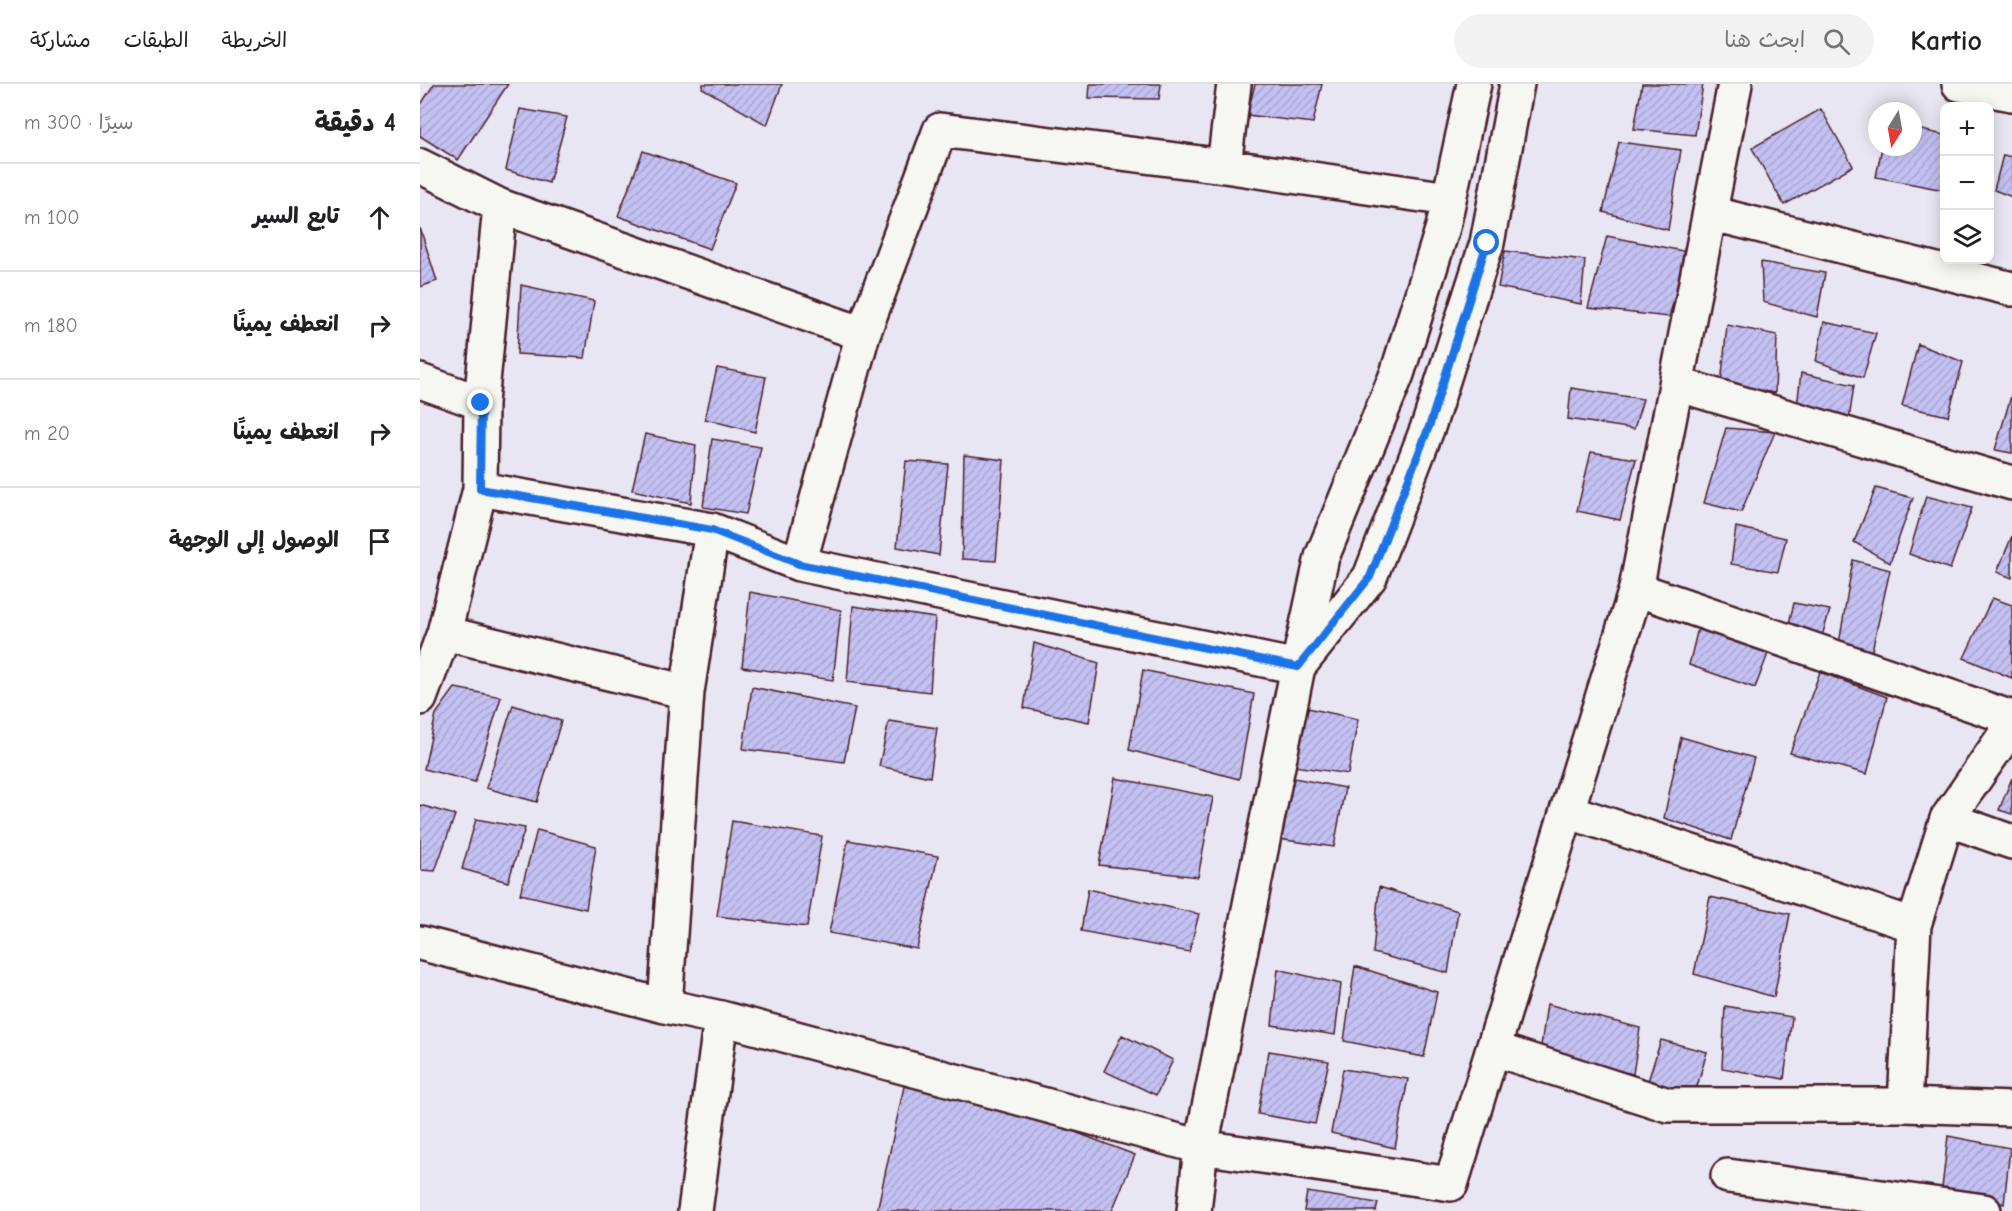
<!DOCTYPE html>
<html lang="ar">
<meta charset="utf-8">
<style>
:root{--surface:#fff;--page:#f2f2f2;--text:#202124;--muted:#757577;--line:#e0e0e0}
body{margin:0;font-family:"Comic Neue","Playpen Sans Arabic",sans-serif;background:var(--page);color:var(--text);direction:rtl}
.controls{position:absolute;right:18px;top:18px;display:grid;overflow:hidden;border-radius:12px;box-shadow:0 3px 15px #0003}
.controls button{width:54px;height:54px;display:grid;place-items:center;padding:0;border:0;border-bottom:2px solid var(--line);background:var(--surface);color:var(--text);font:30px sans-serif}
.compass{position:absolute;left:1448px;top:18px;width:54px;height:54px;border-radius:50%;background:var(--surface);box-shadow:0 3px 15px #0003;rotate:191deg}
.stop{position:absolute;width:18px;height:18px;margin:-14px;border:4px solid #1a73e8;border-radius:50%;background:#fff}
.stop.end{background:#1a73e8;border-color:#fff;box-shadow:0 2px 6px #0008}
.list{margin:0;padding:0;list-style:none}
h2{display:flex;justify-content:space-between;align-items:center;height:78px;margin:0;padding:0 24px;font-size:26px}
h2 small{font-size:20px;font-weight:400;color:var(--muted)}
.list li{display:grid;grid-template-columns:39px 1fr auto;gap:18px;align-items:center;box-sizing:border-box;height:108px;padding:0 24px;border-top:2px solid var(--line)}
.list b{display:block;font-size:22px;white-space:nowrap}
.list em{font-size:20px;font-style:normal;color:var(--muted)}
.icon{flex:none;width:33px;height:33px;fill:none;stroke:currentColor;stroke-width:2;stroke-linecap:round;stroke-linejoin:round}
.map{position:relative;flex:none;width:1592px;height:1127px;overflow:hidden;direction:ltr}
header{display:flex;align-items:center;gap:36px;box-sizing:border-box;height:84px;padding:0 30px;background:var(--surface);border-bottom:2px solid var(--line)}
header strong{font-size:28px}
nav{display:flex;gap:33px;margin-inline-start:auto;font-size:21px}
.search{width:420px;height:54px;background:var(--page);display:flex;align-items:center;gap:15px;box-sizing:border-box;padding:0 21px;border-radius:33px;color:var(--muted);font-size:22px}
main{display:flex}
aside{flex:1;background:var(--surface)}
.map>svg:first-child{display:block}
.building{fill:url(#building-hatch);stroke:#4a1f2b;stroke-width:1.5}
.lines{fill:none;stroke-linecap:round;stroke-linejoin:round}
.street-casing{stroke:#4a1f2b;stroke-width:38}
.street{stroke:#f6f6f2;stroke-width:33}
.route{stroke:#1a73e8;stroke-width:8}
</style>
<header>
<strong>Kartio</strong>
<div class="search"><svg class="icon" aria-label="search" viewBox="0 0 24 24"><circle cx="10" cy="10" r="6"/><path d="M15 15l6 6"/></svg>ابحث هنا</div>
<nav><a>الخريطة</a><a>الطبقات</a><a>مشاركة</a></nav>
</header>
<main>
<div class="map">
<svg width="1592" height="1127" viewBox="0 0 1592 1127">
<defs>
<pattern id="building-hatch" width="6" height="6" patternUnits="userSpaceOnUse" patternTransform="scale(1.5)"><rect width="6" height="6" fill="#c3c0f2"/><path d="M-1 1l2-2M0 6l6-6M5 7l2-2" fill="none" stroke="#a9a5d0"/></pattern>
</defs>
<rect width="100%" height="100%" fill="#e7e6f2"/>
<filter id="ink" filterUnits="userSpaceOnUse"><feTurbulence type="fractalNoise" baseFrequency=".0167" numOctaves="2"/><feDisplacementMap in="SourceGraphic" scale="12" xChannelSelector="R" yChannelSelector="G"/><feConvolveMatrix kernelMatrix="1 2 1 2 8 2 1 2 1" color-interpolation-filters="sRGB"/></filter>
<g filter="url(#ink)">
<!-- building -->
<path class="building" d="M 14,0 L 88,0 L 38,76 L 0,52 L 0,22 Z
M 283,0 L 362,0 L 347,41 L 282,4 Z
M 670,0 L 741,0 L 739,15 L 669,14 Z
M 835,0 L 902,0 L 893,39 L 827,31 Z
M 1222,0 L 1283,0 L 1275,51 L 1214,45 Z
M 100,25 L 147,33 L 129,99 L 86,86 Z
M 1401,25 L 1433,82 L 1364,121 L 1332,64 Z
M 1493,44 L 1524,51 L 1524,106 L 1456,93 L 1462,63 L 1493,63 Z
M 1199,58 L 1261,66 L 1248,146 L 1183,128 Z
M 223,67 L 316,99 L 290,165 L 198,132 Z
M 1583,71 L 1592,73 L 1592,113 L 1574,106 Z
M 0,144 L 17,197 L 0,203 Z
M 1187,152 L 1268,168 L 1249,233 L 1168,224 Z
M 1085,167 L 1165,176 L 1161,220 L 1078,203 Z
M 1341,178 L 1405,189 L 1397,233 L 1343,218 Z
M 101,201 L 174,217 L 165,274 L 97,270 Z
M 1404,238 L 1456,249 L 1443,294 L 1396,277 Z
M 1307,241 L 1357,251 L 1355,309 L 1301,301 Z
M 1498,260 L 1543,278 L 1528,332 L 1482,322 Z
M 297,284 L 346,293 L 335,348 L 285,335 Z
M 1381,289 L 1434,301 L 1429,336 L 1377,323 Z
M 1151,304 L 1223,315 L 1214,345 L 1148,335 Z
M 1592,309 L 1592,369 L 1575,366 Z
M 1306,344 L 1355,348 L 1321,428 L 1284,419 Z
M 225,350 L 276,361 L 271,419 L 212,406 Z
M 292,355 L 341,363 L 326,430 L 283,423 Z
M 1171,368 L 1216,375 L 1200,436 L 1157,427 Z
M 544,371 L 584,376 L 576,477 L 542,475 Z
M 486,377 L 528,380 L 519,471 L 477,463 Z
M 1456,404 L 1493,414 L 1470,479 L 1434,458 Z
M 1506,412 L 1552,424 L 1530,485 L 1489,470 Z
M 1316,443 L 1366,454 L 1358,488 L 1311,480 Z
M 1592,452 L 1592,494 L 1577,488 Z
M 1433,476 L 1470,486 L 1451,571 L 1419,560 Z
M 330,508 L 421,526 L 413,596 L 322,583 Z
M 1572,514 L 1592,521 L 1592,594 L 1544,574 Z
M 1374,519 L 1410,526 L 1401,555 L 1368,543 Z
M 433,522 L 515,534 L 510,608 L 427,598 Z
M 1278,544 L 1349,567 L 1335,604 L 1269,581 Z
M 614,559 L 679,579 L 669,638 L 604,624 Z
M 723,586 L 834,610 L 819,695 L 709,666 Z
M 1400,588 L 1467,613 L 1447,690 L 1370,669 Z
M 332,603 L 435,624 L 424,678 L 323,665 Z
M 35,604 L 81,613 L 55,698 L 4,685 L 16,630 Z
M 93,621 L 141,637 L 117,718 L 66,704 Z
M 883,623 L 938,635 L 928,690 L 867,681 Z
M 469,637 L 517,644 L 510,693 L 459,682 Z
M 1261,653 L 1334,674 L 1311,756 L 1244,734 Z
M 864,692 L 925,704 L 914,763 L 851,754 Z
M 695,694 L 793,713 L 778,793 L 679,781 Z
M 1592,694 L 1592,730 L 1579,726 Z
M 0,721 L 35,731 L 15,787 L 0,786 Z
M 56,735 L 105,744 L 88,798 L 42,785 Z
M 312,737 L 402,752 L 387,843 L 297,832 Z
M 117,746 L 176,762 L 166,825 L 100,810 Z
M 428,756 L 518,772 L 497,865 L 409,849 Z
M 959,803 L 1038,827 L 1028,889 L 953,869 Z
M 668,805 L 779,830 L 769,868 L 661,847 Z
M 1290,813 L 1370,830 L 1354,913 L 1274,890 Z
M 935,882 L 1017,908 L 1004,973 L 924,957 Z
M 858,885 L 921,900 L 915,951 L 852,941 Z
M 1127,920 L 1220,944 L 1213,990 L 1120,969 Z
M 1305,922 L 1372,933 L 1364,995 L 1302,984 Z
M 702,951 L 753,976 L 736,1011 L 684,987 Z
M 1241,956 L 1287,968 L 1274,1013 L 1228,997 Z
M 849,967 L 909,977 L 895,1040 L 838,1030 Z
M 488,984 L 715,1071 L 692,1127 L 457,1127 Z
M 923,985 L 988,995 L 975,1064 L 911,1049 Z
M 1528,1052 L 1590,1064 L 1584,1120 L 1522,1104 Z
M 887,1108 L 958,1119 L 956,1127 L 884,1127 Z"/>
<g class="lines">
<defs>
<path id="street" d="M 1539,0 L 1592,10
M 0,82 L 80,122 L 443,250
M 804,82 L 814,0
M 1290,129 L 1592,205
M 0,297 L 61,319
M 1256,300 L 1592,399
M 60,405 L 292,446 L 379,480 L 878,583 L 781,1063 L 774,1127
M 379,480 L 443,250 L 520,46 L 804,82 L 1029,115
M 1216,505 L 1592,634
M 24,549 L 267,608
M 879,577 L 902,473 L 977,290 L 1023,143 L 1054,0
M 878,583 L 950,493 L 1009,340 L 1067,159 L 1097,0
M 0,614 L 24,549 L 60,405 L 61,319 L 80,122
M 1147,727 L 1494,841
M 1527,735 L 1592,758
M 0,859 L 245,922 L 301,934 L 781,1063 L 1031,1100 L 1216,505 L 1315,0
M 245,922 L 267,608 L 292,446
M 1074,965 L 1248,1021 L 1485,1021 L 1592,1025
M 1485,1021 L 1494,841 L 1527,735 L 1592,641
M 1308,1092 L 1564,1127
M 275,1127 L 301,934"/>
</defs>
<!-- street casing -->
<use href="#street" class="street-casing"/>
<!-- street -->
<use href="#street" class="street"/>
</g>
</g>
<g class="lines" filter="url(#ink)">
<!-- route -->
<path class="route" d="M 61,319 L 60,405 L 292,446 L 379,480 L 878,583 L 950,493 L 1010,340 L 1067,159"/>
</g>
</svg>
<div class="controls">
<button>+</button>
<button>−</button>
<button><svg class="icon" aria-label="layers" viewBox="0 0 24 24"><path d="M12 4l9 5-9 5-9-5zM3 14l9 5 9-5"/></svg></button>
</div>
<svg class="compass" viewBox="-18 -18 36 36"><path d="M0-13l5 13h-10z" fill="#e53935"/><path d="M0 13l5-13h-10z" fill="#757577"/></svg>
<div class="stop" style="left:1067px;top:159px"></div>
<div class="stop end" style="left:61px;top:319px"></div>
</div>
<aside>
<h2>4 دقيقة<small>سيرًا · 300 m</small></h2>
<ul class="list">
<li><svg class="icon" aria-label="ahead" viewBox="0 0 24 24"><path d="M12 20V5M6 11l6-6 6 6"/></svg><div><b>تابع السير</b></div><em>100 m</em></li>
<li><svg class="icon" aria-label="right" viewBox="0 0 24 24"><path d="M7 20v-9h11M14 6l5 5-5 5"/></svg><div><b>انعطف يمينًا</b></div><em>180 m</em></li>
<li><svg class="icon" aria-label="right" viewBox="0 0 24 24"><path d="M7 20v-9h11M14 6l5 5-5 5"/></svg><div><b>انعطف يمينًا</b></div><em>20 m</em></li>
<li><svg class="icon" aria-label="arrive" viewBox="0 0 24 24"><path d="M6 21V4h12l-3 4 3 4H6"/></svg><div><b>الوصول إلى الوجهة</b></div></li>
</ul>
</aside>
</main>
